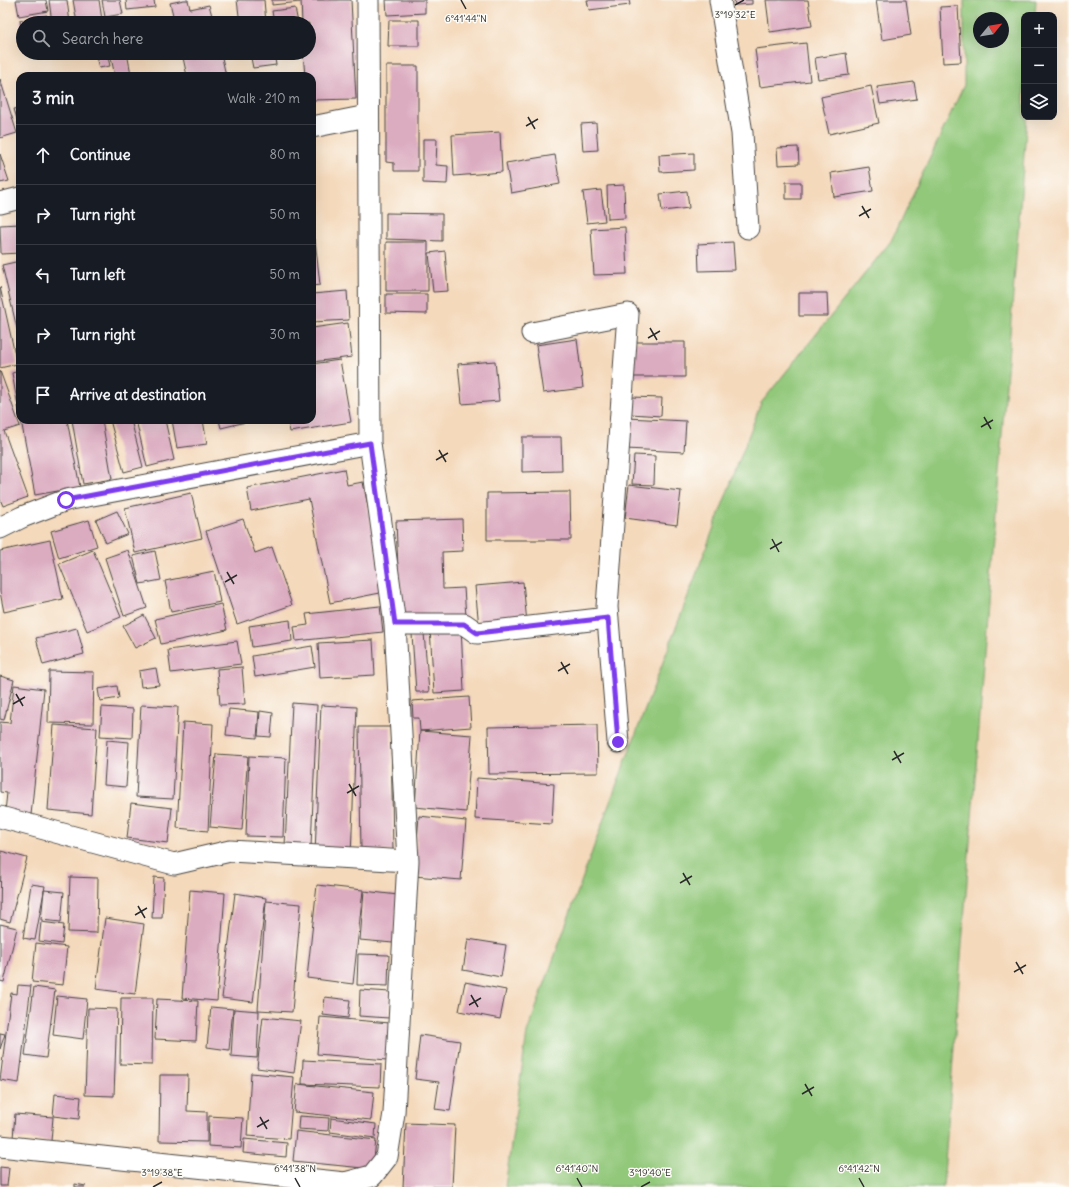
<!DOCTYPE html>
<meta charset="utf-8">
<style>
:root{--surface:#171b24;--page:#20242c;--text:#f1f3f6;--muted:#9ea1a6;--line:#363941}
body{margin:0;font-family:Delius,sans-serif;background:var(--page);color:var(--text)}
.controls{position:absolute;right:12px;top:12px;display:grid;overflow:hidden;border-radius:8px;box-shadow:0 4px 16px #0002}
.controls button{width:36px;height:36px;display:grid;place-items:center;padding:0;border:0;border-bottom:1px solid var(--line);background:var(--surface);color:var(--text);font:20px sans-serif}
.compass{position:absolute;left:973px;top:12px;width:36px;height:36px;border-radius:50%;background:var(--surface);box-shadow:0 4px 16px #0002;rotate:60deg}
.stop{position:absolute;width:12px;height:12px;margin:-9px;border:3px solid #7c3aed;border-radius:50%;background:#fff}
.stop.end{background:#7c3aed;border-color:#fff;box-shadow:0 1px 4px #0008}
.list{margin:0;padding:0;list-style:none}
h2{display:flex;justify-content:space-between;align-items:center;height:52px;margin:0;padding:0 16px;font-size:17px}
h2 small{font-size:13px;font-weight:400;color:var(--muted)}
.list li{display:grid;grid-template-columns:26px 1fr auto;gap:12px;align-items:center;box-sizing:border-box;height:60px;padding:0 16px;border-top:1px solid var(--line)}
.list b{display:block;font-size:15px;white-space:nowrap}
.list em{font-size:13px;font-style:normal;color:var(--muted)}
.icon{flex:none;width:22px;height:22px;fill:none;stroke:currentColor;stroke-width:2;stroke-linecap:round;stroke-linejoin:round}
.map{position:relative;flex:none;width:1069px;height:1187px;overflow:hidden}
.search{position:absolute;background:var(--surface);box-shadow:0 4px 16px #0002;left:16px;top:16px;width:300px;height:44px;display:flex;align-items:center;gap:10px;box-sizing:border-box;padding:0 14px;border-radius:22px;color:var(--muted);font-size:15px}
.panel{position:absolute;background:var(--surface);box-shadow:0 4px 16px #0002;left:16px;top:72px;width:300px;height:352px;border-radius:12px}
.map>svg:first-child{display:block}
.green{fill:#92c87a;stroke:#5e7a52;fill-rule:evenodd}
.building{fill:#dbabc0}
.lines{fill:none;stroke-linecap:round;stroke-linejoin:round}
.minor-casing{stroke:#494541;stroke-width:23}
.minor{stroke:#fff;stroke-width:21}
.route{stroke:#7c3aed;stroke-width:5}
.ticks{fill:none;stroke:#2b2b2b;stroke-width:1.5}
.ticks-label{font-size:10px;text-anchor:middle;fill:#2b2b2b;stroke:#fdfcf7;stroke-width:3;stroke-linejoin:round;paint-order:stroke}
</style>
<div class="map">
<svg width="1069" height="1187" viewBox="0 0 1069 1187">
<rect width="100%" height="100%" fill="#fdfcf7"/>
<filter id="ink" filterUnits="userSpaceOnUse"><feTurbulence type="fractalNoise" baseFrequency=".025" numOctaves="2"/><feDisplacementMap in="SourceGraphic" scale="8" xChannelSelector="R" yChannelSelector="G"/><feConvolveMatrix kernelMatrix="1 2 1 2 8 2 1 2 1" color-interpolation-filters="sRGB"/></filter>
<filter id="wash" filterUnits="userSpaceOnUse"><feTurbulence type="fractalNoise" baseFrequency=".012" numOctaves="4" result="noise"/><feDisplacementMap in="SourceGraphic" scale="16" xChannelSelector="R" yChannelSelector="G"/><feGaussianBlur stdDeviation="0.9" result="paint"/><feColorMatrix in="noise" values="0 0 0 0 0 0 0 0 0 0 0 0 0 0 0 0 0 1.4 0 .05"/><feComposite in="paint" operator="in"/></filter>
<g filter="url(#wash)">
<rect width="100%" height="100%" fill="#f4d9bb"/>
<!-- green -->
<path class="green" d="M 964,0 L 1036,0 L 1035,15 L 1024,15 L 1024,117 L 1027,117 L 943,1187 L 505,1187 L 527,1033 L 607,810 L 761,403 L 891,241 L 964,85 ZM 979,18 L 1003,18 L 1003,42 L 979,42 Z"/>
<g id="blocks">
<!-- building -->
<path class="building" d="M 16,0 L 46,0 L 48,11 L 19,16 Z
M 49,0 L 67,0 L 70,23 L 52,23 Z
M 73,0 L 99,0 L 102,20 L 77,23 Z
M 102,0 L 120,0 L 123,14 L 105,17 Z
M 126,0 L 154,0 L 155,7 L 127,10 Z
M 184,0 L 188,0 L 190,9 L 209,5 L 214,23 L 175,23 L 170,3 Z
M 237,0 L 264,0 L 266,23 L 240,23 Z
M 272,0 L 299,0 L 300,2 L 272,5 Z
M 301,0 L 351,0 L 356,99 L 312,100 L 312,76 L 305,76 L 303,53 L 309,53 L 309,23 L 302,23 Z
M 386,0 L 425,0 L 425,13 L 387,15 Z
M 587,0 L 629,0 L 630,5 L 589,10 Z
M 734,0 L 752,0 L 752,4 L 735,5 Z
M 766,0 L 808,0 L 812,26 L 770,32 Z
M 876,0 L 906,0 L 911,35 L 882,40 Z
M 958,6 L 961,62 L 943,63 L 940,7 Z
M 295,8 L 298,23 L 274,23 L 272,11 Z
M 47,15 L 48,23 L 23,23 L 23,35 L 22,35 L 20,20 Z
M 389,20 L 419,20 L 419,46 L 388,46 Z
M 806,43 L 810,81 L 760,87 L 755,49 Z
M 95,53 L 107,53 L 110,66 L 99,68 Z
M 110,53 L 127,53 L 131,74 L 115,76 Z
M 182,53 L 221,53 L 226,76 L 187,76 Z
M 250,53 L 274,53 L 276,65 L 253,68 Z
M 846,53 L 849,75 L 818,79 L 815,58 Z
M 386,66 L 418,66 L 418,171 L 394,171 L 394,163 L 386,162 Z
M 0,79 L 17,133 L 0,138 Z
M 914,82 L 917,99 L 880,104 L 877,87 Z
M 871,86 L 879,123 L 829,134 L 821,97 Z
M 20,108 L 20,130 L 14,109 Z
M 596,123 L 598,150 L 583,151 L 581,124 Z
M 500,132 L 502,172 L 454,176 L 452,135 Z
M 423,139 L 437,139 L 436,165 L 448,166 L 447,184 L 423,183 Z
M 798,147 L 799,164 L 778,165 L 777,148 Z
M 694,153 L 694,170 L 660,172 L 659,155 Z
M 0,154 L 9,181 L 0,183 Z
M 555,155 L 560,184 L 511,193 L 506,163 Z
M 869,167 L 873,191 L 834,197 L 831,173 Z
M 786,182 L 801,182 L 801,199 L 786,199 Z
M 624,185 L 625,218 L 608,219 L 607,186 Z
M 601,190 L 605,221 L 587,223 L 583,192 Z
M 687,191 L 689,208 L 662,211 L 660,194 Z
M 386,213 L 442,214 L 442,241 L 386,239 Z
M 20,224 L 20,253 L 1,254 L 0,225 Z
M 625,227 L 627,274 L 594,275 L 591,229 Z
M 312,239 L 315,239 L 320,285 L 312,286 Z
M 386,242 L 428,242 L 428,291 L 386,291 Z
M 733,242 L 735,270 L 699,271 L 698,244 Z
M 445,251 L 448,291 L 433,292 L 429,253 Z
M 20,261 L 20,336 L 19,337 L 2,265 Z
M 0,287 L 17,364 L 0,368 Z
M 347,291 L 349,320 L 312,322 L 312,294 Z
M 799,293 L 827,293 L 828,316 L 799,316 Z
M 386,294 L 427,294 L 427,314 L 386,313 Z
M 348,323 L 352,357 L 312,362 L 312,328 Z
M 577,339 L 583,388 L 543,393 L 536,345 Z
M 631,342 L 685,342 L 685,377 L 631,377 Z
M 340,360 L 351,422 L 290,432 L 288,420 L 312,420 L 312,364 Z
M 495,361 L 499,401 L 462,404 L 458,364 Z
M 0,371 L 20,426 L 4,431 L 28,497 L 3,506 L 0,499 Z
M 20,371 L 20,412 L 19,412 L 12,373 Z
M 631,397 L 662,398 L 661,416 L 631,414 Z
M 627,418 L 686,421 L 684,452 L 626,449 Z
M 21,420 L 67,420 L 80,487 L 35,495 Z
M 72,420 L 102,420 L 112,479 L 83,484 Z
M 110,420 L 131,420 L 143,467 L 124,472 Z
M 136,420 L 165,420 L 174,460 L 147,467 Z
M 172,420 L 203,420 L 207,444 L 177,448 Z
M 219,420 L 250,420 L 250,421 L 221,428 Z
M 522,437 L 561,437 L 562,471 L 522,472 Z
M 634,455 L 655,456 L 654,485 L 632,484 Z
M 344,469 L 347,485 L 363,482 L 385,592 L 330,603 L 309,499 L 251,511 L 247,488 Z
M 629,485 L 681,491 L 677,525 L 625,518 Z
M 570,492 L 571,540 L 487,540 L 487,493 Z
M 191,493 L 202,538 L 135,553 L 125,508 Z
M 117,511 L 128,534 L 106,543 L 96,520 Z
M 243,519 L 255,553 L 272,547 L 292,605 L 237,624 L 206,531 Z
M 462,519 L 463,551 L 442,552 L 443,589 L 464,588 L 466,617 L 400,619 L 396,521 Z
M 89,520 L 97,546 L 59,558 L 51,531 Z
M 50,540 L 63,599 L 4,612 L 0,592 L 0,551 Z
M 93,550 L 121,617 L 87,631 L 59,564 Z
M 128,550 L 147,608 L 124,616 L 105,558 Z
M 155,551 L 161,580 L 140,584 L 133,556 Z
M 214,571 L 220,602 L 171,612 L 165,581 Z
M 523,582 L 527,623 L 479,627 L 475,586 Z
M 221,604 L 227,630 L 161,644 L 155,619 Z
M 380,606 L 383,632 L 296,641 L 294,627 L 308,625 L 306,614 Z
M 144,615 L 156,638 L 135,648 L 123,626 Z
M 290,620 L 292,641 L 252,647 L 249,626 Z
M 461,627 L 464,691 L 434,693 L 430,628 Z
M 77,628 L 84,654 L 43,665 L 36,638 Z
M 424,633 L 429,692 L 416,692 L 412,634 Z
M 373,640 L 375,675 L 320,678 L 318,643 Z
M 237,641 L 241,664 L 171,673 L 168,650 Z
M 312,646 L 315,667 L 255,677 L 252,656 Z
M 242,667 L 245,704 L 220,705 L 217,669 Z
M 156,668 L 159,685 L 141,687 L 139,671 Z
M 49,671 L 94,672 L 93,724 L 48,723 Z
M 0,676 L 14,680 L 4,720 L 0,719 Z
M 14,685 L 44,689 L 31,815 L 5,812 L 7,793 L 0,792 L 0,722 L 10,723 Z
M 117,686 L 119,698 L 100,701 L 98,689 Z
M 469,697 L 471,727 L 420,731 L 419,718 L 413,718 L 412,701 Z
M 292,703 L 317,705 L 311,847 L 285,846 Z
M 141,705 L 178,707 L 173,799 L 136,797 Z
M 321,705 L 357,707 L 351,856 L 315,854 Z
M 102,707 L 133,709 L 132,738 L 100,736 Z
M 229,709 L 259,712 L 257,738 L 226,735 Z
M 260,711 L 273,713 L 271,737 L 258,736 Z
M 183,722 L 213,724 L 208,831 L 177,828 Z
M 54,725 L 97,728 L 91,814 L 48,810 Z
M 597,725 L 598,773 L 489,774 L 488,727 Z
M 359,727 L 391,727 L 393,851 L 361,851 Z
M 420,731 L 472,735 L 466,812 L 415,807 Z
M 107,740 L 129,742 L 126,787 L 104,785 Z
M 216,754 L 248,756 L 242,830 L 210,827 Z
M 249,756 L 286,758 L 283,837 L 246,836 Z
M 477,778 L 554,784 L 552,824 L 475,819 Z
M 131,803 L 172,808 L 168,843 L 127,838 Z
M 419,816 L 466,821 L 461,880 L 414,876 Z
M 1,851 L 27,858 L 10,922 L 0,919 Z
M 70,877 L 98,878 L 97,933 L 68,932 Z
M 154,877 L 164,878 L 162,918 L 152,918 Z
M 31,884 L 45,886 L 35,940 L 23,938 Z
M 317,885 L 363,890 L 353,984 L 307,978 Z
M 44,890 L 64,892 L 61,922 L 41,920 Z
M 190,890 L 225,893 L 217,1001 L 182,998 Z
M 364,891 L 398,895 L 393,943 L 360,940 Z
M 235,893 L 266,898 L 253,1002 L 222,998 Z
M 266,901 L 301,904 L 292,1012 L 258,1010 Z
M 105,918 L 144,924 L 135,994 L 96,989 Z
M 41,922 L 64,925 L 62,944 L 39,941 Z
M 0,924 L 17,928 L 4,982 L 0,981 Z
M 468,939 L 506,945 L 501,977 L 463,970 Z
M 36,943 L 67,947 L 63,985 L 32,982 Z
M 358,954 L 389,955 L 388,986 L 357,985 Z
M 465,982 L 506,990 L 500,1019 L 459,1011 Z
M 18,985 L 31,986 L 19,1083 L 0,1080 L 11,993 L 17,994 Z
M 34,987 L 55,990 L 46,1058 L 25,1055 Z
M 360,990 L 390,992 L 389,1018 L 359,1016 Z
M 57,996 L 87,999 L 83,1039 L 53,1035 Z
M 325,997 L 350,1000 L 348,1018 L 323,1015 Z
M 121,998 L 153,998 L 152,1065 L 120,1064 Z
M 157,999 L 198,1001 L 196,1041 L 155,1039 Z
M 211,1007 L 233,1009 L 229,1050 L 207,1047 Z
M 88,1008 L 117,1009 L 114,1096 L 85,1095 Z
M 234,1009 L 259,1011 L 257,1058 L 231,1056 Z
M 263,1017 L 301,1021 L 294,1073 L 257,1068 Z
M 320,1017 L 390,1023 L 387,1060 L 317,1054 Z
M 0,1033 L 5,1034 L 0,1049 Z
M 420,1035 L 460,1041 L 450,1111 L 435,1109 L 439,1082 L 415,1079 Z
M 303,1060 L 381,1064 L 380,1087 L 302,1084 Z
M 251,1073 L 294,1077 L 289,1139 L 247,1136 Z
M 160,1075 L 188,1075 L 187,1111 L 207,1112 L 207,1142 L 159,1141 Z
M 297,1084 L 374,1092 L 371,1120 L 294,1112 Z
M 55,1094 L 81,1097 L 79,1119 L 53,1116 Z
M 15,1114 L 53,1117 L 51,1141 L 13,1138 Z
M 209,1116 L 243,1118 L 241,1148 L 208,1146 Z
M 299,1116 L 329,1118 L 328,1131 L 298,1129 Z
M 331,1118 L 376,1124 L 375,1138 L 330,1132 Z
M 406,1123 L 455,1125 L 452,1187 L 403,1187 Z
M 296,1131 L 376,1140 L 373,1169 L 293,1161 Z
M 244,1139 L 287,1143 L 286,1157 L 243,1153 Z
M 0,1167 L 9,1168 L 7,1186 L 0,1186 Z
M 75,1184 L 86,1186 L 85,1187 L 75,1187 Z"/>
</g>
</g>
<g filter="url(#ink)">
<use href="#blocks" fill-opacity="0" stroke="#494541" stroke-width="1"/>
<g class="lines">
<defs>
<path id="minor" d="M 720,0 L 742,133 L 748,228
M 312,127 L 367,116
M 0,203 L 20,198
M 532,333 L 628,314 L 607,607 L 618,742
M 0,528 L 22,517 L 66,500 L 370,443
M 395,624 L 464,624 L 477,633 L 608,618
M 0,817 L 174,864 L 230,851 L 408,861
M 0,1146 L 345,1183 L 372,1176 L 387,1157 L 394,1113 L 408,861 L 395,624 L 370,443 L 368,0"/>
</defs>
<!-- minor casing -->
<use href="#minor" class="minor-casing"/>
<!-- minor -->
<use href="#minor" class="minor"/>
</g>
</g>
<g class="lines" filter="url(#ink)">
<!-- route -->
<path class="route" d="M 66,500 L 370,443 L 395,624 L 464,624 L 477,633 L 608,618 L 618,742"/>
</g>
<!-- ticks -->
<path class="ticks" d="M 461,0 L 466,9M 735,5 L 744,0M 528,117 L 535,129M 526,126 L 538,119M 862,206 L 869,218M 859,216 L 871,209M 650,328 L 657,340M 648,338 L 660,331M 984,417 L 991,429M 981,427 L 993,420M 439,450 L 446,462M 436,460 L 448,453M 772,539 L 779,552M 770,549 L 782,542M 227,572 L 234,584M 225,582 L 237,575M 561,662 L 568,674M 558,671 L 570,664M 16,694 L 23,706M 13,704 L 25,697M 894,751 L 901,763M 892,760 L 904,753M 349,784 L 356,796M 347,793 L 359,786M 683,873 L 690,885M 680,883 L 692,876M 138,906 L 145,918M 135,915 L 147,908M 1016,962 L 1023,974M 1014,972 L 1026,965M 471,995 L 478,1007M 469,1005 L 481,998M 805,1084 L 812,1096M 802,1094 L 814,1087M 260,1117 L 267,1129M 257,1127 L 269,1120M 295,1178 L 300,1187M 577,1178 L 582,1187M 859,1178 L 864,1187M 153,1187 L 162,1182M 641,1187 L 650,1182"/>
<g class="ticks-label">
<text x="735" y="18">3°19'32"E</text>
<text x="466" y="22">6°41'44"N</text>
<text x="295" y="1172">6°41'38"N</text>
<text x="577" y="1172">6°41'40"N</text>
<text x="859" y="1172">6°41'42"N</text>
<text x="162" y="1176">3°19'38"E</text>
<text x="650" y="1176">3°19'40"E</text>
</g>
</svg>
<div class="controls">
<button>+</button>
<button>−</button>
<button><svg class="icon" aria-label="layers" viewBox="0 0 24 24"><path d="M12 4l9 5-9 5-9-5zM3 14l9 5 9-5"/></svg></button>
</div>
<svg class="compass" viewBox="-18 -18 36 36"><path d="M0-13l5 13h-10z" fill="#e53935"/><path d="M0 13l5-13h-10z" fill="#9ea1a6"/></svg>
<div class="stop" style="left:66px;top:500px"></div>
<div class="stop end" style="left:618px;top:742px"></div>
<div class="search"><svg class="icon" aria-label="search" viewBox="0 0 24 24"><circle cx="10" cy="10" r="6"/><path d="M15 15l6 6"/></svg>Search here</div>
<section class="panel">
<h2>3 min<small>Walk · 210 m</small></h2>
<ul class="list">
<li><svg class="icon" aria-label="ahead" viewBox="0 0 24 24"><path d="M12 20V5M6 11l6-6 6 6"/></svg><div><b>Continue</b></div><em>80 m</em></li>
<li><svg class="icon" aria-label="right" viewBox="0 0 24 24"><path d="M7 20v-9h11M14 6l5 5-5 5"/></svg><div><b>Turn right</b></div><em>50 m</em></li>
<li><svg class="icon" aria-label="left" viewBox="0 0 24 24"><path d="M17 20v-9H6M10 6l-5 5 5 5"/></svg><div><b>Turn left</b></div><em>50 m</em></li>
<li><svg class="icon" aria-label="right" viewBox="0 0 24 24"><path d="M7 20v-9h11M14 6l5 5-5 5"/></svg><div><b>Turn right</b></div><em>30 m</em></li>
<li><svg class="icon" aria-label="arrive" viewBox="0 0 24 24"><path d="M6 21V4h12l-3 4 3 4H6"/></svg><div><b>Arrive at destination</b></div></li>
</ul>
</section>
</div>
